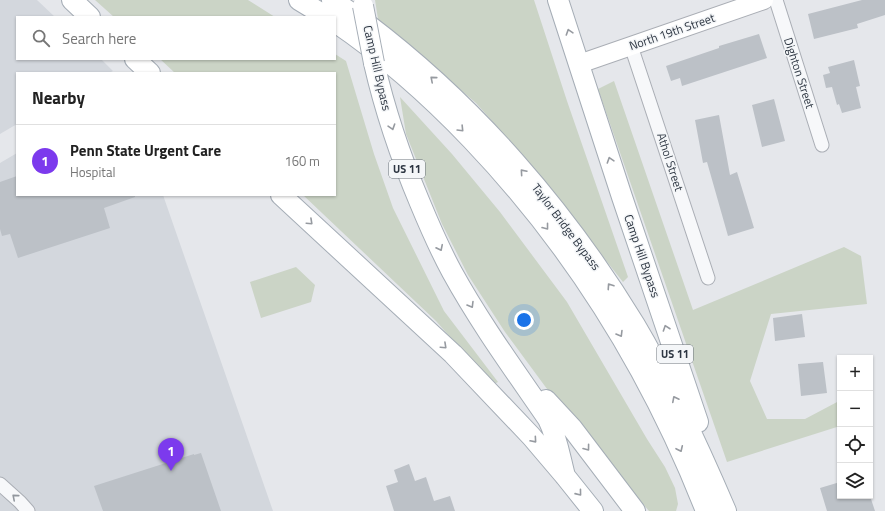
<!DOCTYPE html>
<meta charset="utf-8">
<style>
:root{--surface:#fff;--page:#f6f6f6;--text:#222;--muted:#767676;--line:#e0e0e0;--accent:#7c3aed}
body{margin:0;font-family:"Titillium Web",sans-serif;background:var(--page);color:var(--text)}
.controls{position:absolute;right:12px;bottom:12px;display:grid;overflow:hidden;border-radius:0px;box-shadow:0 1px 3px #0004}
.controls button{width:36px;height:36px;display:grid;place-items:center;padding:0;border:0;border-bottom:1px solid var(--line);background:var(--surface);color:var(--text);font:20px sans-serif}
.you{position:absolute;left:524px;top:320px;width:14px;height:14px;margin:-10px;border:3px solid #fff;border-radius:50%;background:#1a73e8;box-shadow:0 0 0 6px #1a73e833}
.badge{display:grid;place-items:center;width:26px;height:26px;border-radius:50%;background:var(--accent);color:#fff;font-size:13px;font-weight:700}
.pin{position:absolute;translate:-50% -33px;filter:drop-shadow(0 1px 2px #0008)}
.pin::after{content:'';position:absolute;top:21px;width:14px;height:12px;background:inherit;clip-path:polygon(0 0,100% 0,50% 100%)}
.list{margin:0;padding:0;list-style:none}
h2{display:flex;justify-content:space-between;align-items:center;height:52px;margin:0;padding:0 16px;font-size:17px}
h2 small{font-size:13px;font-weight:400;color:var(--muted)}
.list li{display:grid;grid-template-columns:26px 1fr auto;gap:12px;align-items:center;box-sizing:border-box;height:72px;padding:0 16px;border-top:1px solid var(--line)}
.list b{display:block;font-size:15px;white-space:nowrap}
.list p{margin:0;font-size:13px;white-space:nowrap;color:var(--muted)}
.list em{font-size:13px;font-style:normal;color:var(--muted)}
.icon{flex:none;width:22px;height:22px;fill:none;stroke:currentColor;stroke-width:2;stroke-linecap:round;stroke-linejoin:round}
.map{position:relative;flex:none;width:885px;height:511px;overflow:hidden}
.search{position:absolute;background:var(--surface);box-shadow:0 1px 3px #0004;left:16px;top:16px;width:320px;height:44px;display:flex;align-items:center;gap:10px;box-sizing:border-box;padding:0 14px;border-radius:0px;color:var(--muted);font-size:15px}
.panel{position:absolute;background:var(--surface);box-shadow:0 1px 3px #0004;left:16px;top:72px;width:320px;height:124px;border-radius:0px}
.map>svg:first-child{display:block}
.built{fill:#d3d7dd}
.green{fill:#cbd4c6}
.building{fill:#bcc1c7}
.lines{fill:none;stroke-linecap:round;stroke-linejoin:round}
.street-casing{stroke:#aaaeb5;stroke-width:15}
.secondary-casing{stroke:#aaaeb5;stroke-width:20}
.primary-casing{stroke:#a5adb6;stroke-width:22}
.street{stroke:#f7f8fa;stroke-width:13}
.secondary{stroke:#fff;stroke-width:18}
.primary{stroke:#fff;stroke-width:20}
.primary-bridge-casing{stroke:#a5adb6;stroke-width:22;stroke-linecap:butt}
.primary-bridge{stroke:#fff;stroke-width:20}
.oneway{stroke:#969aa0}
.oneway2{stroke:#92979e}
.labels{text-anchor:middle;stroke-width:3;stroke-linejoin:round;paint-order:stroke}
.shield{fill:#f4f6f8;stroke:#697079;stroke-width:1}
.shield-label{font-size:11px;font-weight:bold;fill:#2d3642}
.street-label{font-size:12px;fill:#2d3642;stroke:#f4f6f8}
</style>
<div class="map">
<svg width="885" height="511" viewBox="0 0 885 511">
<rect width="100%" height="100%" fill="#e5e7eb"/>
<!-- built -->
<path class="built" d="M 0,0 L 37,0 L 55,17 L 17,17 L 17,59 L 101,59 L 113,71 L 109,73 L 17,73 L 17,124 L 0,134 Z
M 17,153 L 17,195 L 163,195 L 273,511 L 0,511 L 0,163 Z"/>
<!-- green -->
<path class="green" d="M 95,0 L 248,0 L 275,17 L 114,17 Z
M 375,0 L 534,0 L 567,101 L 628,277 L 623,282 L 517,149 L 476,103 L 378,19 Z
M 335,54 L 346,61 L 374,154 L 393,208 L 444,311 L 498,382 L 492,385 L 436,321 L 303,195 L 335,195 L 335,73 L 175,73 L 160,59 L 335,59 Z
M 614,81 L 693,310 L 844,247 L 861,256 L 867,304 L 771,314 L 750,381 L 767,419 L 805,419 L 839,401 L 840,402 L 840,426 L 727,462 L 598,89 Z
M 400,97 L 452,154 L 500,212 L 567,302 L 647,439 L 665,467 L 675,488 L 678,504 L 676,511 L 649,511 L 639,499 L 633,495 L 550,393 L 505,332 L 468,275 L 442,224 L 406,134 Z
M 296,267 L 315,285 L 311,302 L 261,318 L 250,282 Z"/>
<!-- building -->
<path class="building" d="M 862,0 L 885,0 L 885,15 L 857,24 L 858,28 L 814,39 L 808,14 Z
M 759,34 L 767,58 L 682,86 L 680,78 L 671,81 L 666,66 L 719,48 L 719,46 Z
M 854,60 L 860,86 L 856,87 L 861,108 L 842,113 L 839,104 L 837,105 L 832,87 L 826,88 L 823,75 L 830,73 L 828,67 Z
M 774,99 L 785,141 L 762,147 L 752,105 Z
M 719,115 L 730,175 L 737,172 L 754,228 L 728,236 L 707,162 L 703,163 L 695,120 Z
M 17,176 L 17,195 L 135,195 L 135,197 L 104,208 L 110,228 L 18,258 L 10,234 L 2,236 L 0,229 L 0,182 Z
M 802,314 L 805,337 L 775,341 L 773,318 Z
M 823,362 L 827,393 L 801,396 L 798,364 Z
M 201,453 L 221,511 L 103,511 L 94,486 L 194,454 L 194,455 Z
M 409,464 L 415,481 L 426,477 L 434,501 L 450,496 L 455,511 L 394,511 L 386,486 L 398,482 L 394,470 Z
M 840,482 L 840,496 L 870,496 L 875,511 L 827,511 L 820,488 Z"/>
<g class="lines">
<defs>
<path id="street" d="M 776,0 L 822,145
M 631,46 L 708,278
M 0,484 L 20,502 L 28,511"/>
<path id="secondary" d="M 579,64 L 764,0"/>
<path id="primary" d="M 72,0 L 90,17
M 299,0 L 327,17
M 332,0 C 344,8 356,16 367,24 C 474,105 565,210 635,325 C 670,384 699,448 726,511
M 558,0 L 622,197 L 698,422
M 335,22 C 385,56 431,97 472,140 C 575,248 652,373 706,511
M 135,59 L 150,73
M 374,63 C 385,111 401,158 420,203 C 430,227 440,250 452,272 C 480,323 515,371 548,419 C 557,437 560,457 565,476
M 281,195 L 453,354 L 531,436 L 565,476 L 593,511
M 546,400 L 572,428 L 635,511"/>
</defs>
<!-- street casing -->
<use href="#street" class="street-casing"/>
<!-- secondary casing -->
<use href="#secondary" class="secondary-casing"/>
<!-- primary casing -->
<use href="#primary" class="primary-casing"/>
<!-- street -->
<use href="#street" class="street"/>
<!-- secondary -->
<use href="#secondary" class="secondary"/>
<!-- primary -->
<use href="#primary" class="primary"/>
<defs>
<path id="primary-bridge" d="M 363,6 L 374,63"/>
</defs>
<!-- primary-bridge casing -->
<use href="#primary-bridge" class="primary-bridge-casing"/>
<!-- primary-bridge -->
<use href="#primary-bridge" class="primary-bridge"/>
</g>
<!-- one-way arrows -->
<defs><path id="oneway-chevron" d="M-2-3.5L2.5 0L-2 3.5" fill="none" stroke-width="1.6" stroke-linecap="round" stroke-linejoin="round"/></defs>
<g class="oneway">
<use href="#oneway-chevron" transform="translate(569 32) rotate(-108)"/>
<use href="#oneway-chevron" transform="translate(433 79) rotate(-139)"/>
<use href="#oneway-chevron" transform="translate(392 127) rotate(72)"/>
<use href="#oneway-chevron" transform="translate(461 129) rotate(46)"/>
<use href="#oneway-chevron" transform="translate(610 160) rotate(-108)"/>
<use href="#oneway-chevron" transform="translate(523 172) rotate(-131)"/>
<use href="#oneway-chevron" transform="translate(310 222) rotate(43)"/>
<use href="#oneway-chevron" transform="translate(546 227) rotate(52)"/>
<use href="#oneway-chevron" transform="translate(440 248) rotate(64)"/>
<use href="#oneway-chevron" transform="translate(610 286) rotate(-124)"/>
<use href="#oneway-chevron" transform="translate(471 305) rotate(59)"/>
<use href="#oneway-chevron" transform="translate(666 328) rotate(-109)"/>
<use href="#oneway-chevron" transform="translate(620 334) rotate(59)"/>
<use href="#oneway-chevron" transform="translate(444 346) rotate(43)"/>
<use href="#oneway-chevron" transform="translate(675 399) rotate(-117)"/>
<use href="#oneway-chevron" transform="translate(534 440) rotate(49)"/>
<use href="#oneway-chevron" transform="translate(587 448) rotate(53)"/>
<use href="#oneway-chevron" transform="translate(680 449) rotate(65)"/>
<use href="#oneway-chevron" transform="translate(579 493) rotate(51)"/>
</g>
<use class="oneway2" href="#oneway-chevron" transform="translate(15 497) rotate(-139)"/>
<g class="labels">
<!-- shield labels -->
<g class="shield">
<rect x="389" y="160" width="36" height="18" rx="3"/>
<rect x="657" y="345" width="36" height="18" rx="3"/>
</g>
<g class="shield-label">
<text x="407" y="173">US 11</text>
<text x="675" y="358">US 11</text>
</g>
<!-- street labels -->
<g class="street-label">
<text transform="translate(672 32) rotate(-19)" y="4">North 19th Street</text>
<text transform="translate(377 68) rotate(77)" y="4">Camp Hill Bypass</text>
<text transform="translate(799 73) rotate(72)" y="4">Dighton Street</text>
<text transform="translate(670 162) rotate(72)" y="4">Athol Street</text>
<text transform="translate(566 227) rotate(53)" y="4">Taylor Bridge Bypass</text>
<text transform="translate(642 256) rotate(71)" y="4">Camp Hill Bypass</text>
</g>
</g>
</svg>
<div class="controls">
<button>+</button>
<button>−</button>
<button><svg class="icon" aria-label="locate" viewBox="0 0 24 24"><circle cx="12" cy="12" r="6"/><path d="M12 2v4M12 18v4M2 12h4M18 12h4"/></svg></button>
<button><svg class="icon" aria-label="layers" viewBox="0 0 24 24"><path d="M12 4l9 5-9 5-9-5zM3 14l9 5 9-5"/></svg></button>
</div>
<div class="you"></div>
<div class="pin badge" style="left:171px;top:471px">1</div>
<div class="search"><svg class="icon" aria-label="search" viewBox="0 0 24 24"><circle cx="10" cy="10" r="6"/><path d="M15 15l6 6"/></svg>Search here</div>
<section class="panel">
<h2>Nearby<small></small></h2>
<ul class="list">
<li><span class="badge">1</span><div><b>Penn State Urgent Care</b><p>Hospital</p></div><em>160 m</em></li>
</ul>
</section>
</div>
